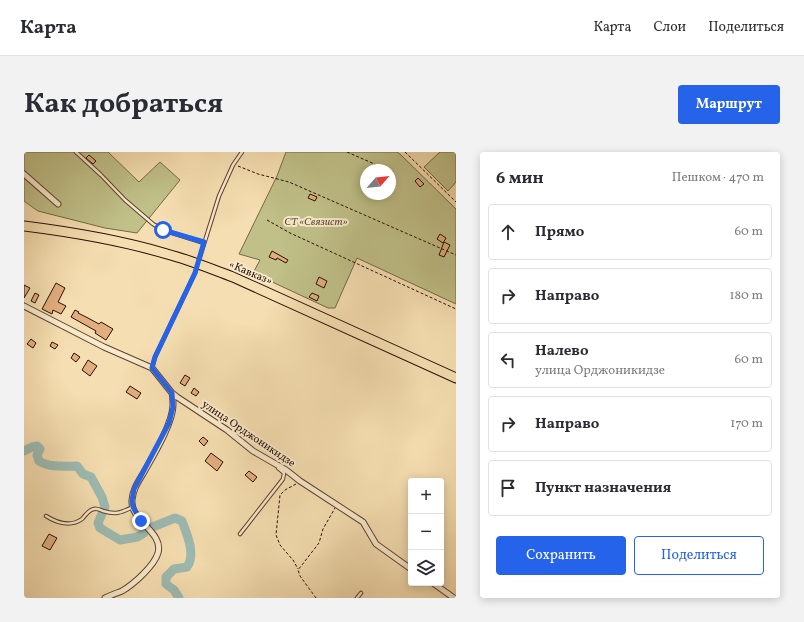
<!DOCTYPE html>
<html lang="ru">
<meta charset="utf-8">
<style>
:root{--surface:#fff;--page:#f2f2f3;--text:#2b2b33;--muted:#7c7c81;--line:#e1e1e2;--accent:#2563eb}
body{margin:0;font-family:Vollkorn,serif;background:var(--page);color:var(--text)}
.controls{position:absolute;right:12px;bottom:12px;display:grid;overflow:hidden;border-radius:4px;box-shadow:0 2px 10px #0003}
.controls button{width:36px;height:36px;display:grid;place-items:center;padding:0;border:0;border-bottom:1px solid var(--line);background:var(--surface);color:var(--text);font:20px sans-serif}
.compass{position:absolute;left:336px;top:12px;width:36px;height:36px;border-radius:50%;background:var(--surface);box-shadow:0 2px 10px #0003;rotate:62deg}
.stop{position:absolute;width:12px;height:12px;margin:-9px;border:3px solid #2563eb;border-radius:50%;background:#fff}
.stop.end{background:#2563eb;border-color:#fff;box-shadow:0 1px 4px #0008}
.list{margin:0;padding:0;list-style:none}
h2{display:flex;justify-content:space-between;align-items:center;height:52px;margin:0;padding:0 16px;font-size:17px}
h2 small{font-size:13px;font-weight:400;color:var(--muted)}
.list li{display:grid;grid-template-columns:26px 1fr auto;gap:12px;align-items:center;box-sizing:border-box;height:56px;margin:0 8px 8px;padding:0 8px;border:1px solid var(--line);border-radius:4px}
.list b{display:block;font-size:15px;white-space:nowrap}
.list p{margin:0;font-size:13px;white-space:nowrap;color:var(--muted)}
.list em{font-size:13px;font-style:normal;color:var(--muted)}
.actions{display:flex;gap:8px;padding:12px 16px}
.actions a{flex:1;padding:9px 0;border:1px solid var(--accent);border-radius:4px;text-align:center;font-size:14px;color:var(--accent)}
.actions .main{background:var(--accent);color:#fff}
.icon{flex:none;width:22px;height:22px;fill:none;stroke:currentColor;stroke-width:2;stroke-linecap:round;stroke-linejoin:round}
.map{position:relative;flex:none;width:432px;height:446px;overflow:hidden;border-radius:4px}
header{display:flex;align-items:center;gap:24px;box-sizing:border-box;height:56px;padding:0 20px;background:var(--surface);border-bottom:1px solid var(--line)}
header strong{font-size:19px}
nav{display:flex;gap:22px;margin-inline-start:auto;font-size:14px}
.intro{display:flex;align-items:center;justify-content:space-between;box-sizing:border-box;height:96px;padding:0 24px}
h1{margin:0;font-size:28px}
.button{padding:10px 18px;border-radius:4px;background:var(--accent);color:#fff;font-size:14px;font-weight:700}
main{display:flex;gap:24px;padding:0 24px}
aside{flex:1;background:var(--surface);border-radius:4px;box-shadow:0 2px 10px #0003}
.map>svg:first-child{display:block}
.green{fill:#c0c088;stroke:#746846;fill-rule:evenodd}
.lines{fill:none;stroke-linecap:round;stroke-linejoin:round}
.river{stroke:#9dbbb3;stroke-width:9}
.building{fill:#e2ae80;stroke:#290f04}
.lane-casing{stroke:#5c432f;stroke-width:4.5}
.street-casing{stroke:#5c432f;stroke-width:7}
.highway-casing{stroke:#290f04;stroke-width:11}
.path{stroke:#290f04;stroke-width:1;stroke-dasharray:3 2;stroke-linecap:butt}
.lane{stroke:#f8eacc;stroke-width:2.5}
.street{stroke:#f8eacc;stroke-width:5}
.highway{stroke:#f5deb1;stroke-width:9}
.route{stroke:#2563eb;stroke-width:5}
.labels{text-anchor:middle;stroke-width:4;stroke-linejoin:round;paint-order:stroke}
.park-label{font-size:11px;font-style:italic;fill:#5e4d32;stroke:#f8eacc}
.street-label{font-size:11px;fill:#290f04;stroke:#f8eacc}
</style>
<header>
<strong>Карта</strong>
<nav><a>Карта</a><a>Слои</a><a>Поделиться</a></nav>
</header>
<div class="intro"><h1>Как добраться</h1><a class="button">Маршрут</a></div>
<main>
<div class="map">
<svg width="432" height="446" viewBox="0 0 432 446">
<rect width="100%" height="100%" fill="#f5deb1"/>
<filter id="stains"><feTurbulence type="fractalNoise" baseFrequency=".005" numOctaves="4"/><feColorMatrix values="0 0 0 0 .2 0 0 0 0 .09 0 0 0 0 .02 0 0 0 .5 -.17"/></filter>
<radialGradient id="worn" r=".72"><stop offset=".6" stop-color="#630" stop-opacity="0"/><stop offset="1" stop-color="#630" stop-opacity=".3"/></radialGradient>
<!-- green -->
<path class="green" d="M 0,0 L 84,0 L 115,30 L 136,10 L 156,28 L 113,81 L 81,76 L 14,59 L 0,49 Z
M 262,0 L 373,0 L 377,3 L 432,57 L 432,152 L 333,106 L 311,156 L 304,156 L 229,121 L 236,108 L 215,102 L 253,24 ZM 342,18 L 366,18 L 366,42 L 342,42 Z
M 416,0 L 432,0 L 432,30 L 424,39 L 400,15 Z"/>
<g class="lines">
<!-- river -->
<path class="river" d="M 0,299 L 8,295 L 13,294 L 16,297 L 13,303 L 15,309 C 26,316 40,314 53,314 L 59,322 L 67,325 L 78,345 L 81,355 L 74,371 L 76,376 L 96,388 L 113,385 L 120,381
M 126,376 L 151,366 L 158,369 C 163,382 172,403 163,415 L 150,417 L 142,425 L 142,432 L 150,438 L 155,446"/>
</g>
<!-- building -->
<path class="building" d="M 65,3 L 72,9 L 69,12 L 62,6 Z
M 394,26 L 400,32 L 396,35 L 391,29 Z
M 286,42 L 293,45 L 291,49 L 284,46 Z
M 416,82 L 422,86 L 419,91 L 413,87 Z
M 420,90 L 426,93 L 420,105 L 415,103 Z
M 248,99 L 264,108 L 262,111 L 253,106 L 252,108 L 245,105 Z
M 295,125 L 303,129 L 300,136 L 292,132 Z
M 32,131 L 41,136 L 34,150 L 42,154 L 37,162 L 29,158 L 28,162 L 18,157 Z
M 0,133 L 6,136 L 0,146 Z
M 11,141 L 15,143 L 11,151 L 7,149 Z
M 288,141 L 295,144 L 293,149 L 285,145 Z
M 51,158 L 55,160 L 54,161 L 64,166 L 75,172 L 77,170 L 89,177 L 82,188 L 71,181 L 72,179 L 47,165 Z
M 7,187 L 12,191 L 9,196 L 3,192 Z
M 28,190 L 34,193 L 31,197 L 26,194 Z
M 50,201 L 56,205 L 52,210 L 47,206 Z
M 64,208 L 73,214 L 66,224 L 58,218 Z
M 161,223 L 166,226 L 161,234 L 156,231 Z
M 106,234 L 117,241 L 113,247 L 102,240 Z
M 170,236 L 175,240 L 172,244 L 167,241 Z
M 179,285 L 184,289 L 180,294 L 175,289 Z
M 187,301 L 199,310 L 193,319 L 181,309 Z
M 225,319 L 233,325 L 229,330 L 221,323 Z
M 25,382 L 33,386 L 26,398 L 18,394 Z"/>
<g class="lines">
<defs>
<path id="lane" d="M 52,0 L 77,23 L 101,48 L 129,72 L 139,78 L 180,91
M 128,216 L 131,205 L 171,121 L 195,44 L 209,13 L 218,0
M 22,364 C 33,371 47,375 58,367 C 62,363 64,358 70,357 C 73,356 76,358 79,359 C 92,363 96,361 109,355
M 216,382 L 259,327 L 260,321 L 254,316
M 333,446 L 337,441"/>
<path id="street" d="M 0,22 L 34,52
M 0,154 L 80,195 L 128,216 L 148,241 L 153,245 L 203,278 L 229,299 L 262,318 L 276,329 L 339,370 L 352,392 L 387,417
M 409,431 L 430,446
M 81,446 C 87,443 93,441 98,439 C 110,432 130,414 134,401 C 140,380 106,369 108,348 C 109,337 114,330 120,320 C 129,304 149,271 149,253 C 149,249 149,245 148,241"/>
<path id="highway" d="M 0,74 C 48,80 96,88 143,102 C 166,108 187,117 209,125 L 432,226"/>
</defs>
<!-- lane casing -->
<use href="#lane" class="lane-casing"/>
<!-- street casing -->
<use href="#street" class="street-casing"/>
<!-- highway casing -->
<use href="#highway" class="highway-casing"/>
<!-- path -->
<path class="path" d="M 323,0 L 364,18
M 381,0 L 432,50
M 214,14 L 234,22 L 265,30 L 432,103
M 366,19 L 367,19
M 243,68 L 266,81 L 432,157
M 272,332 L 261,338 L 256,343 L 252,383 L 256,393 L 269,408 L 274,417
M 292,446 L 276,424 L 274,418 L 295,391 L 299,377 L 311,356"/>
<!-- lane -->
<use href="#lane" class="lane"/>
<!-- street -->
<use href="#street" class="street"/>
<!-- highway -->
<use href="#highway" class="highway"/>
</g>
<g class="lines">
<!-- route -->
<path class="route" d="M 117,369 L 109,355 L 108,349 L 110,337 L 145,271 L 149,255 L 148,241 L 128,216 L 131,205 L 171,121 L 180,90 L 139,78"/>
</g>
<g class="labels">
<!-- park labels -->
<g class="park-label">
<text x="292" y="73">СТ «Связист»</text>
</g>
<!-- street labels -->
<g class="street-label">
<text transform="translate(227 120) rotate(23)" y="4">«Кавказ»</text>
<text transform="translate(225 281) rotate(34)" y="4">улица Орджоникидзе</text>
</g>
</g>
<rect width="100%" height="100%" filter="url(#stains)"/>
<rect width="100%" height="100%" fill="url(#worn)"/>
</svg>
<div class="controls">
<button>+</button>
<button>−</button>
<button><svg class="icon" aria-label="layers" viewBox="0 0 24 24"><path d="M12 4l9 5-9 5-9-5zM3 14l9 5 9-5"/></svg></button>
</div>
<svg class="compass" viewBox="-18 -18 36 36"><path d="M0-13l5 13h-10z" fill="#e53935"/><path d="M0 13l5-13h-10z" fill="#7c7c81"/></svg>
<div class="stop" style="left:139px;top:78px"></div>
<div class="stop end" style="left:117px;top:369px"></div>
</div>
<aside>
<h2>6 мин<small>Пешком · 470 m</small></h2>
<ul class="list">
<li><svg class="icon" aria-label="ahead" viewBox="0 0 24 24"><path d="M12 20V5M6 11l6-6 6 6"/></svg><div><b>Прямо</b></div><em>60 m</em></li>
<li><svg class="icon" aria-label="right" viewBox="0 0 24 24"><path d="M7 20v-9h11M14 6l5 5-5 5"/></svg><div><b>Направо</b></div><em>180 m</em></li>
<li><svg class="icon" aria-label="left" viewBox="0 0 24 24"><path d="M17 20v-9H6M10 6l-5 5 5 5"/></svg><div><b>Налево</b><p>улица Орджоникидзе</p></div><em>60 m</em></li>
<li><svg class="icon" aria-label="right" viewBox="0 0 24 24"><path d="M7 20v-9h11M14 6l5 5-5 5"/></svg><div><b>Направо</b></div><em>170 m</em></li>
<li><svg class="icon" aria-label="arrive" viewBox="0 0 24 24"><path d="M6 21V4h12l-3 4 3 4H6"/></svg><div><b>Пункт назначения</b></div></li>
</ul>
<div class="actions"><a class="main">Сохранить</a><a>Поделиться</a></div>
</aside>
</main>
